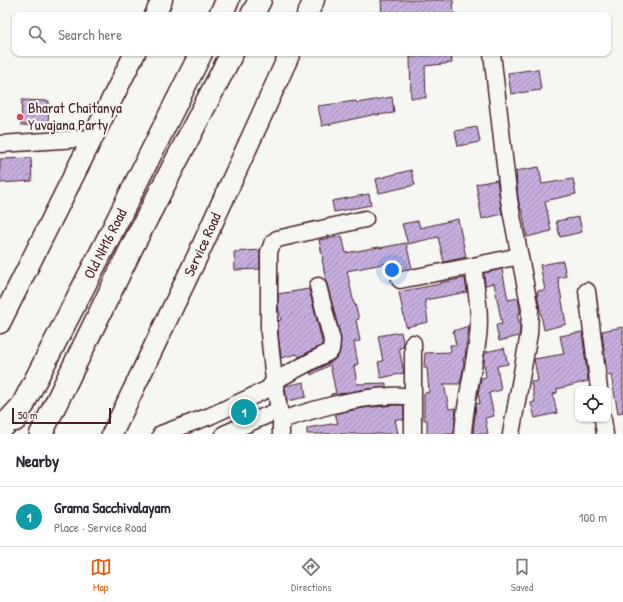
<!DOCTYPE html>
<meta charset="utf-8">
<style>
:root{--surface:#fff;--page:#f2f2f3;--text:#2b2b33;--muted:#7c7c81;--line:#e1e1e2;--accent:#ea580c}
body{margin:0;font-family:"Patrick Hand",sans-serif;background:var(--page);color:var(--text)}
.controls{position:absolute;right:12px;bottom:12px;display:grid;overflow:hidden;border-radius:8px;box-shadow:0 1px 3px #0004}
.controls button{width:36px;height:36px;display:grid;place-items:center;padding:0;border:0;border-bottom:1px solid var(--line);background:var(--surface);color:var(--text);font:20px sans-serif}
.scale{position:absolute;left:12px;bottom:10px;width:99px;box-sizing:border-box;padding-left:4px;border:2px solid #4a1f2b;border-top:0;font-size:11px;line-height:14px;white-space:nowrap;color:#4a1f2b;-webkit-text-stroke:3px #f6f6f2;paint-order:stroke}
.you{position:absolute;left:392px;top:270px;width:14px;height:14px;margin:-10px;border:3px solid #fff;border-radius:50%;background:#1a73e8;box-shadow:0 0 0 6px #1a73e833}
.badge{display:grid;place-items:center;width:26px;height:26px;border-radius:50%;background:var(--accent);color:#fff;font-size:13px;font-weight:700}
.pin{position:absolute;translate:-50% -50%;border:2px solid #fff;box-shadow:0 1px 4px #0006}
.list{margin:0;padding:0;list-style:none}
h2{display:flex;justify-content:space-between;align-items:center;height:52px;margin:0;padding:0 16px;font-size:17px}
h2 small{font-size:13px;font-weight:400;color:var(--muted)}
.list li{display:grid;grid-template-columns:26px 1fr auto;gap:12px;align-items:center;box-sizing:border-box;height:60px;padding:0 16px;border-top:1px solid var(--line)}
.list b{display:block;font-size:15px;white-space:nowrap}
.list p{margin:0;font-size:13px;white-space:nowrap;color:var(--muted)}
.list em{font-size:13px;font-style:normal;color:var(--muted)}
.icon{flex:none;width:22px;height:22px;fill:none;stroke:currentColor;stroke-width:2;stroke-linecap:round;stroke-linejoin:round}
.map{position:relative;flex:none;width:623px;height:434px;overflow:hidden}
.search{position:absolute;background:var(--surface);box-shadow:0 1px 3px #0004;left:12px;right:12px;top:12px;height:44px;display:flex;align-items:center;gap:10px;box-sizing:border-box;padding:0 14px;border-radius:8px;color:var(--muted);font-size:15px}
.sheet{height:112px;background:var(--surface)}
nav{display:flex;justify-content:space-around;align-items:center;box-sizing:border-box;height:56px;border-top:1px solid var(--line);background:var(--surface);font-size:11px;color:var(--muted)}
nav a{display:grid;justify-items:center;gap:2px}
nav .on{color:var(--accent)}
.map>svg:first-child{display:block}
.building{fill:url(#building-hatch);stroke:#4a1f2b}
.lines{fill:none;stroke-linecap:round;stroke-linejoin:round}
.minor-casing{stroke:#4a1f2b;stroke-width:19}
.tertiary-casing{stroke:#4a1f2b;stroke-width:23}
.primary-casing{stroke:#4a1f2b;stroke-width:25}
.motorway-casing{stroke:#4a1f2b;stroke-width:25}
.minor{stroke:#f6f6f2;stroke-width:16}
.tertiary{stroke:#f6f6f2;stroke-width:20}
.primary{stroke:#f6f6f2;stroke-width:22}
.motorway{stroke:#f6f6f2;stroke-width:22}
.poi-dot{fill:#d1495b;stroke:#f6f6f2;stroke-width:1.5}
.labels{text-anchor:middle;stroke-width:4;stroke-linejoin:round;paint-order:stroke}
.poi-label{font-size:15px;fill:#4a1f2b;stroke:#f6f6f2;text-anchor:start}
.street-label{font-size:15px;fill:#4a1f2b;stroke:#f6f6f2}
</style>
<div class="map">
<svg width="623" height="434" viewBox="0 0 623 434">
<defs>
<pattern id="building-hatch" width="6" height="6" patternUnits="userSpaceOnUse"><rect width="6" height="6" fill="#c6afde"/><path d="M-1 1l2-2M0 6l6-6M5 7l2-2" fill="none" stroke="#a38eb4"/></pattern>
</defs>
<rect width="100%" height="100%" fill="#f6f6f2"/>
<filter id="ink" filterUnits="userSpaceOnUse"><feTurbulence type="fractalNoise" baseFrequency=".025" numOctaves="2"/><feDisplacementMap in="SourceGraphic" scale="8" xChannelSelector="R" yChannelSelector="G"/><feConvolveMatrix kernelMatrix="1 2 1 2 8 2 1 2 1" color-interpolation-filters="sRGB"/></filter>
<g filter="url(#ink)">
<!-- building -->
<path class="building" d="M 381,0 L 453,0 L 454,15 L 382,15 Z
M 451,53 L 452,63 L 425,66 L 426,98 L 411,98 L 410,57 Z
M 538,69 L 541,90 L 511,94 L 508,73 Z
M 392,97 L 394,113 L 376,115 L 376,114 L 322,126 L 318,106 L 356,101 L 357,103 Z
M 22,100 L 49,101 L 48,126 L 21,125 Z
M 477,127 L 480,142 L 458,146 L 455,131 Z
M 31,158 L 32,181 L 0,183 L 0,159 Z
M 539,167 L 542,184 L 573,179 L 576,194 L 545,201 L 551,231 L 527,237 L 522,210 L 521,210 L 518,199 L 516,171 Z
M 411,170 L 415,185 L 379,193 L 376,179 Z
M 497,180 L 502,214 L 482,219 L 476,184 Z
M 369,194 L 371,205 L 334,212 L 332,201 Z
M 579,217 L 582,232 L 560,237 L 556,221 Z
M 458,219 L 466,257 L 444,262 L 438,237 L 408,244 L 402,224 L 418,221 L 420,228 Z
M 342,236 L 346,253 L 379,247 L 380,248 L 406,243 L 412,268 L 394,272 L 392,262 L 347,271 L 354,304 L 355,304 L 359,319 L 356,320 L 360,341 L 354,342 L 358,364 L 354,366 L 357,384 L 386,383 L 386,387 L 360,390 L 331,396 L 331,394 L 336,393 L 330,365 L 311,375 L 310,373 L 333,361 L 339,355 L 340,351 L 341,338 L 327,284 L 326,281 L 322,259 L 323,259 L 319,240 Z
M 260,250 L 260,269 L 235,270 L 234,252 Z
M 563,261 L 566,276 L 558,278 L 566,324 L 544,330 L 537,294 L 538,294 L 537,291 L 545,290 L 540,265 Z
M 502,269 L 508,300 L 518,298 L 520,310 L 520,313 L 517,314 L 520,326 L 520,333 L 519,336 L 499,341 L 496,325 L 502,324 L 494,283 L 485,285 L 484,273 Z
M 465,278 L 467,292 L 425,300 L 428,322 L 406,327 L 399,292 L 440,284 L 440,283 Z
M 309,289 L 322,341 L 322,345 L 299,357 L 297,354 L 281,358 L 278,333 L 278,321 L 281,320 L 278,307 L 278,294 Z
M 469,326 L 465,358 L 463,358 L 464,365 L 460,384 L 444,384 L 449,409 L 456,408 L 454,434 L 427,434 L 427,420 L 424,420 L 424,393 L 429,392 L 427,368 L 424,368 L 425,353 L 451,352 L 450,345 L 456,345 L 453,331 Z
M 623,327 L 623,412 L 618,413 L 611,375 L 607,376 L 602,331 Z
M 401,332 L 404,347 L 399,348 L 404,373 L 381,378 L 378,362 L 383,361 L 378,336 Z
M 582,332 L 588,381 L 557,389 L 557,393 L 553,394 L 557,413 L 535,418 L 531,403 L 535,402 L 531,382 L 538,381 L 534,359 L 564,354 L 560,336 Z
M 504,348 L 508,364 L 497,366 L 501,390 L 489,393 L 494,416 L 485,418 L 488,434 L 473,434 L 476,404 L 480,403 L 478,393 L 481,378 L 486,377 L 484,363 L 485,352 Z
M 304,382 L 306,397 L 287,401 L 285,386 Z
M 395,405 L 404,405 L 404,420 L 395,419 L 398,434 L 307,434 L 307,428 L 338,423 L 335,414 L 363,408 Z
M 254,406 L 256,410 L 233,420 L 232,416 Z"/>
<g class="lines">
<defs>
<path id="minor" d="M 492,53 L 509,200 L 530,309 L 529,334 L 511,434
M 0,144 L 93,138
M 400,280 L 473,266 L 519,256
M 318,286 L 332,340 L 331,350 L 327,353 L 274,381 L 269,333 L 269,252 L 272,244 L 277,239 L 365,219
M 587,291 L 599,389
M 603,419 L 605,434
M 281,420 C 316,409 351,398 389,396 C 397,395 405,396 413,397
M 161,434 L 210,416 L 268,389 L 274,381 L 281,420 L 281,434
M 224,434 L 279,410
M 413,434 L 413,343
M 463,434 C 465,401 474,369 478,337 C 481,313 476,289 473,266"/>
<g id="tertiary">
<path d="M 155,15 L 162,0"/>
<path d="M 307,15 L 314,0"/>
<path d="M 0,323 L 135,53"/>
<path id="s1" d="M 112,434 L 197,257 L 290,53"/>
</g>
<g id="primary">
<path d="M 220,15 L 228,0"/>
<path d="M 252,15 L 260,0"/>
<path id="s2" d="M 15,420 L 111,233 L 201,53"/>
<path d="M 41,434 L 133,245 L 232,53"/>
</g>
<path id="motorway" d="M 0,430 L 24,404"/>
</defs>
<!-- minor casing -->
<use href="#minor" class="minor-casing"/>
<!-- tertiary casing -->
<use href="#tertiary" class="tertiary-casing"/>
<!-- primary casing -->
<use href="#primary" class="primary-casing"/>
<!-- motorway casing -->
<use href="#motorway" class="motorway-casing"/>
<!-- minor -->
<use href="#minor" class="minor"/>
<!-- tertiary -->
<use href="#tertiary" class="tertiary"/>
<!-- primary -->
<use href="#primary" class="primary"/>
<!-- motorway -->
<use href="#motorway" class="motorway"/>
</g>
</g>
<!-- markers -->
<circle class="poi-dot" cx="20" cy="117" r="4"/>
<g class="labels">
<!-- poi labels -->
<g class="poi-label">
<text x="28" y="113">Bharat Chaitanya<tspan x="28" dy="17">Yuvajana Party</tspan></text>
</g>
<!-- street labels -->
<g class="street-label">
<text dy="5" stroke="none"><textPath href="#s2" startOffset="198">Old NH16 Road</textPath></text>
<text dy="5" stroke="none"><textPath href="#s1" startOffset="210">Service Road</textPath></text>
</g>
</g>
</svg>
<div class="controls">
<button><svg class="icon" aria-label="locate" viewBox="0 0 24 24"><circle cx="12" cy="12" r="6"/><path d="M12 2v4M12 18v4M2 12h4M18 12h4"/></svg></button>
</div>
<div class="scale">50 m</div>
<div class="you"></div>
<div class="pin badge" style="left:244px;top:412px;background:#0f9aa8">1</div>
<div class="search"><svg class="icon" aria-label="search" viewBox="0 0 24 24"><circle cx="10" cy="10" r="6"/><path d="M15 15l6 6"/></svg>Search here</div>
</div>
<section class="sheet">
<h2>Nearby<small></small></h2>
<ul class="list">
<li><span class="badge" style="background:#0f9aa8">1</span><div><b>Grama Sacchivalayam</b><p>Place · Service Road</p></div><em>100 m</em></li>
</ul>
</section>
<nav>
<a class="on"><svg class="icon" aria-label="map" viewBox="0 0 24 24"><path d="M3 6l6-2 6 2 6-2v14l-6 2-6-2-6 2zM9 4v14M15 6v14"/></svg>Map</a>
<a><svg class="icon" aria-label="directions" viewBox="0 0 24 24"><path d="M12 3l9 9-9 9-9-9zM9 14v-3h6M13 9l2 2-2 2"/></svg>Directions</a>
<a><svg class="icon" aria-label="saved" viewBox="0 0 24 24"><path d="M7 4h10v16l-5-4-5 4z"/></svg>Saved</a>
</nav>
